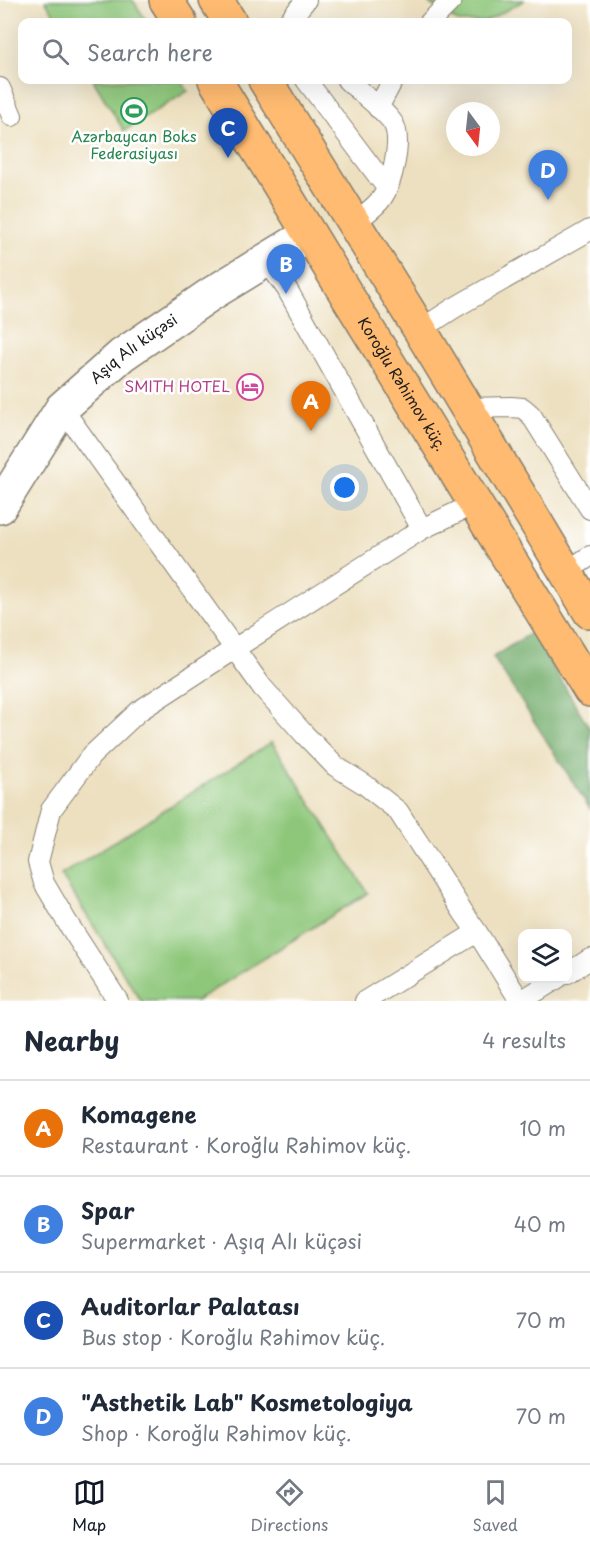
<!DOCTYPE html>
<meta charset="utf-8">
<style>
:root{--surface:#fff;--page:#f2f2f3;--text:#1f2937;--muted:#747a83;--line:#e0e1e3;--accent:#111827}
body{margin:0;font-family:"Playpen Sans",sans-serif;background:var(--page);color:var(--text)}
.controls{position:absolute;right:18px;bottom:18px;display:grid;overflow:hidden;border-radius:12px;box-shadow:0 6px 24px #0002}
.controls button{width:54px;height:54px;display:grid;place-items:center;padding:0;border:0;border-bottom:2px solid var(--line);background:var(--surface);color:var(--text);font:30px sans-serif}
.compass{position:absolute;left:446px;top:102px;width:54px;height:54px;border-radius:50%;background:var(--surface);box-shadow:0 6px 24px #0002;rotate:165deg}
.you{position:absolute;left:345px;top:488px;width:21px;height:21px;margin:-15px;border:4px solid #fff;border-radius:50%;background:#1a73e8;box-shadow:0 0 0 9px #1a73e833}
.badge{display:grid;place-items:center;width:39px;height:39px;border-radius:50%;background:var(--accent);color:#fff;font-size:20px;font-weight:700}
.pin{position:absolute;translate:-50% -50px;filter:drop-shadow(0 2px 3px #0008)}
.pin::after{content:'';position:absolute;top:32px;width:21px;height:18px;background:inherit;clip-path:polygon(0 0,100% 0,50% 100%)}
.list{margin:0;padding:0;list-style:none}
h2{display:flex;justify-content:space-between;align-items:center;height:78px;margin:0;padding:0 24px;font-size:26px}
h2 small{font-size:20px;font-weight:400;color:var(--muted)}
.list li{display:grid;grid-template-columns:39px 1fr auto;gap:18px;align-items:center;box-sizing:border-box;height:96px;padding:0 24px;border-top:2px solid var(--line)}
.list b{display:block;font-size:22px;white-space:nowrap}
.list p{margin:0;font-size:20px;white-space:nowrap;color:var(--muted)}
.list em{font-size:20px;font-style:normal;color:var(--muted)}
.icon{flex:none;width:33px;height:33px;fill:none;stroke:currentColor;stroke-width:2;stroke-linecap:round;stroke-linejoin:round}
.map{position:relative;flex:none;width:590px;height:1001px;overflow:hidden}
.search{position:absolute;background:var(--surface);box-shadow:0 6px 24px #0002;left:18px;right:18px;top:18px;height:66px;display:flex;align-items:center;gap:15px;box-sizing:border-box;padding:0 21px;border-radius:12px;color:var(--muted);font-size:22px}
.sheet{height:462px;background:var(--surface)}
nav{display:flex;justify-content:space-around;align-items:center;box-sizing:border-box;height:84px;border-top:2px solid var(--line);background:var(--surface);font-size:16px;color:var(--muted)}
nav a{display:grid;justify-items:center;gap:3px}
nav .on{color:var(--accent)}
.map>svg:first-child{display:block}
.green{fill:#8ec77a;stroke:#55724b;stroke-width:1.5}
.forest{fill:#72ac6a;stroke:#476443;stroke-width:1.5}
.lines{fill:none;stroke-linecap:round;stroke-linejoin:round}
.service-casing{stroke:#847e6e;stroke-width:22}
.minor-casing{stroke:#847e6e;stroke-width:36}
.primary-casing{stroke:#847e6e;stroke-width:36}
.service{stroke:#fff;stroke-width:20}
.minor{stroke:#fff;stroke-width:33}
.primary{stroke:#ffbb71;stroke-width:33}
.labels{text-anchor:middle;stroke-width:5;stroke-linejoin:round;paint-order:stroke}
.leisure-label{font-size:15px;fill:#27864d;stroke:#fff}
.street-label{font-size:15px;fill:#1c1c1c;stroke:#fff}
.hotel-label{font-size:15px;fill:#b23c85;stroke:#fff;text-anchor:end}
</style>
<div class="map">
<svg width="590" height="1001" viewBox="0 0 590 1001">
<rect width="100%" height="100%" fill="#fff"/>
<filter id="ink" filterUnits="userSpaceOnUse"><feTurbulence type="fractalNoise" baseFrequency=".0167" numOctaves="2"/><feDisplacementMap in="SourceGraphic" scale="12" xChannelSelector="R" yChannelSelector="G"/><feConvolveMatrix kernelMatrix="1 2 1 2 8 2 1 2 1" color-interpolation-filters="sRGB"/></filter>
<filter id="wash" filterUnits="userSpaceOnUse"><feTurbulence type="fractalNoise" baseFrequency=".008" numOctaves="4" result="noise"/><feDisplacementMap in="SourceGraphic" scale="24" xChannelSelector="R" yChannelSelector="G"/><feGaussianBlur stdDeviation="1.35" result="paint"/><feColorMatrix in="noise" values="0 0 0 0 0 0 0 0 0 0 0 0 0 0 0 0 0 1.4 0 .05"/><feComposite in="paint" operator="in"/></filter>
<g filter="url(#wash)">
<rect width="100%" height="100%" fill="#ede0c0"/>
<!-- green -->
<path class="green" d="M 45,0 L 133,0 L 147,22 L 59,22 Z
M 424,0 L 525,0 L 485,22 L 458,22 Z
M 93,80 L 181,80 L 188,91 L 124,131 Z
M 272,742 L 368,893 L 196,1001 L 141,1001 L 61,875 Z"/>
<!-- forest -->
<path class="forest" d="M 532,632 L 590,729 L 590,809 L 493,657 Z"/>
</g>
<g filter="url(#ink)">
<g class="lines">
<defs>
<path id="service" d="M 288,22 L 306,0
M 430,22 L 452,0
M 306,80 L 387,188
M 347,80 C 357,89 389,114 394,125 C 402,141 392,184 382,198 C 375,208 363,215 354,223
M 0,88 L 12,116
M 378,108 L 393,80
M 266,260 L 287,289 L 422,529
M 420,330 L 454,308 L 590,230
M 62,408 L 262,687 L 304,734 L 335,766 L 364,784 L 398,811 L 465,915 L 477,932 L 365,1001
M 468,408 L 511,407 L 523,408 L 531,415 L 590,509
M 566,572 L 590,556
M 477,932 L 520,1001
M 568,973 L 590,959
M 118,1001 L 67,922 L 44,883 L 38,862 L 51,810 L 91,756 L 139,711 L 234,649 L 422,529 L 476,503
M 521,1001 L 558,978"/>
<g id="minor">
<path id="s1" d="M 0,507 L 62,408 L 122,355 L 211,294 L 309,234"/>
</g>
<g id="primary">
<path d="M 166,0 L 180,22"/>
<path d="M 216,0 L 230,22"/>
<path id="s2" d="M 215,80 C 339,284 465,486 590,690"/>
<path d="M 265,80 L 420,330 L 590,612"/>
</g>
</defs>
<!-- service casing -->
<use href="#service" class="service-casing"/>
<!-- minor casing -->
<use href="#minor" class="minor-casing"/>
<!-- primary casing -->
<use href="#primary" class="primary-casing"/>
<!-- service -->
<use href="#service" class="service"/>
<!-- minor -->
<use href="#minor" class="minor"/>
<!-- primary -->
<use href="#primary" class="primary"/>
</g>
</g>
<!-- icons -->
<defs>
<symbol id="stadium-ring" viewBox="-11 -11 22 22"><circle r="9.5" fill="#fff" stroke="#2e9e5b" stroke-width="1.5"/><path d="M0-5a6.5 5 0 1 0 0 10a6.5 5 0 1 0 0-10ZM-3.5-1.8h7v3.6h-7Z" fill="#2e9e5b"/></symbol>
<symbol id="hotel-ring" viewBox="-11 -11 22 22"><circle r="9.5" fill="#fff" stroke="#d1479c" stroke-width="1.5"/><path d="M-6-4.5h1.5V1H6V5H4.5V3h-9V5H-6ZM-4 0a1.8 1.8 0 1 1 3.6 0ZM.5 0V-2.5h3Q6-2.5 6 0Z" fill="#d1479c"/></symbol>
</defs>
<g fill-rule="evenodd">
<use href="#stadium-ring" x="119" y="96" width="30" height="30"/>
<use href="#hotel-ring" x="235" y="372" width="30" height="30"/>
</g>
<g class="labels">
<!-- leisure labels -->
<g class="leisure-label">
<text x="134" y="142">Azərbaycan Boks<tspan x="134" dy="17">Federasiyası</tspan></text>
</g>
<!-- street labels -->
<g class="street-label">
<text dy="5" stroke="none"><textPath href="#s1" startOffset="210">Aşıq Alı küçəsi</textPath></text>
<text dy="5" stroke="none"><textPath href="#s2" startOffset="357">Koroğlu Rəhimov küç.</textPath></text>
</g>
<!-- hotel labels -->
<g class="hotel-label">
<text x="230" y="392">SMITH HOTEL</text>
</g>
</g>
</svg>
<div class="controls">
<button><svg class="icon" aria-label="layers" viewBox="0 0 24 24"><path d="M12 4l9 5-9 5-9-5zM3 14l9 5 9-5"/></svg></button>
</div>
<svg class="compass" viewBox="-18 -18 36 36"><path d="M0-13l5 13h-10z" fill="#e53935"/><path d="M0 13l5-13h-10z" fill="#747a83"/></svg>
<div class="you"></div>
<div class="pin badge" style="left:311px;top:431px;background:#e8710a">A</div>
<div class="pin badge" style="left:286px;top:294px;background:#3f7fe0">B</div>
<div class="pin badge" style="left:228px;top:158px;background:#1a4fb4">C</div>
<div class="pin badge" style="left:548px;top:200px;background:#3f7fe0">D</div>
<div class="search"><svg class="icon" aria-label="search" viewBox="0 0 24 24"><circle cx="10" cy="10" r="6"/><path d="M15 15l6 6"/></svg>Search here</div>
</div>
<section class="sheet">
<h2>Nearby<small>4 results</small></h2>
<ul class="list">
<li><span class="badge" style="background:#e8710a">A</span><div><b>Komagene</b><p>Restaurant · Koroğlu Rəhimov küç.</p></div><em>10 m</em></li>
<li><span class="badge" style="background:#3f7fe0">B</span><div><b>Spar</b><p>Supermarket · Aşıq Alı küçəsi</p></div><em>40 m</em></li>
<li><span class="badge" style="background:#1a4fb4">C</span><div><b>Auditorlar Palatası</b><p>Bus stop · Koroğlu Rəhimov küç.</p></div><em>70 m</em></li>
<li><span class="badge" style="background:#3f7fe0">D</span><div><b>&quot;Asthetik Lab&quot; Kosmetologiya</b><p>Shop · Koroğlu Rəhimov küç.</p></div><em>70 m</em></li>
</ul>
</section>
<nav>
<a class="on"><svg class="icon" aria-label="map" viewBox="0 0 24 24"><path d="M3 6l6-2 6 2 6-2v14l-6 2-6-2-6 2zM9 4v14M15 6v14"/></svg>Map</a>
<a><svg class="icon" aria-label="directions" viewBox="0 0 24 24"><path d="M12 3l9 9-9 9-9-9zM9 14v-3h6M13 9l2 2-2 2"/></svg>Directions</a>
<a><svg class="icon" aria-label="saved" viewBox="0 0 24 24"><path d="M7 4h10v16l-5-4-5 4z"/></svg>Saved</a>
</nav>
